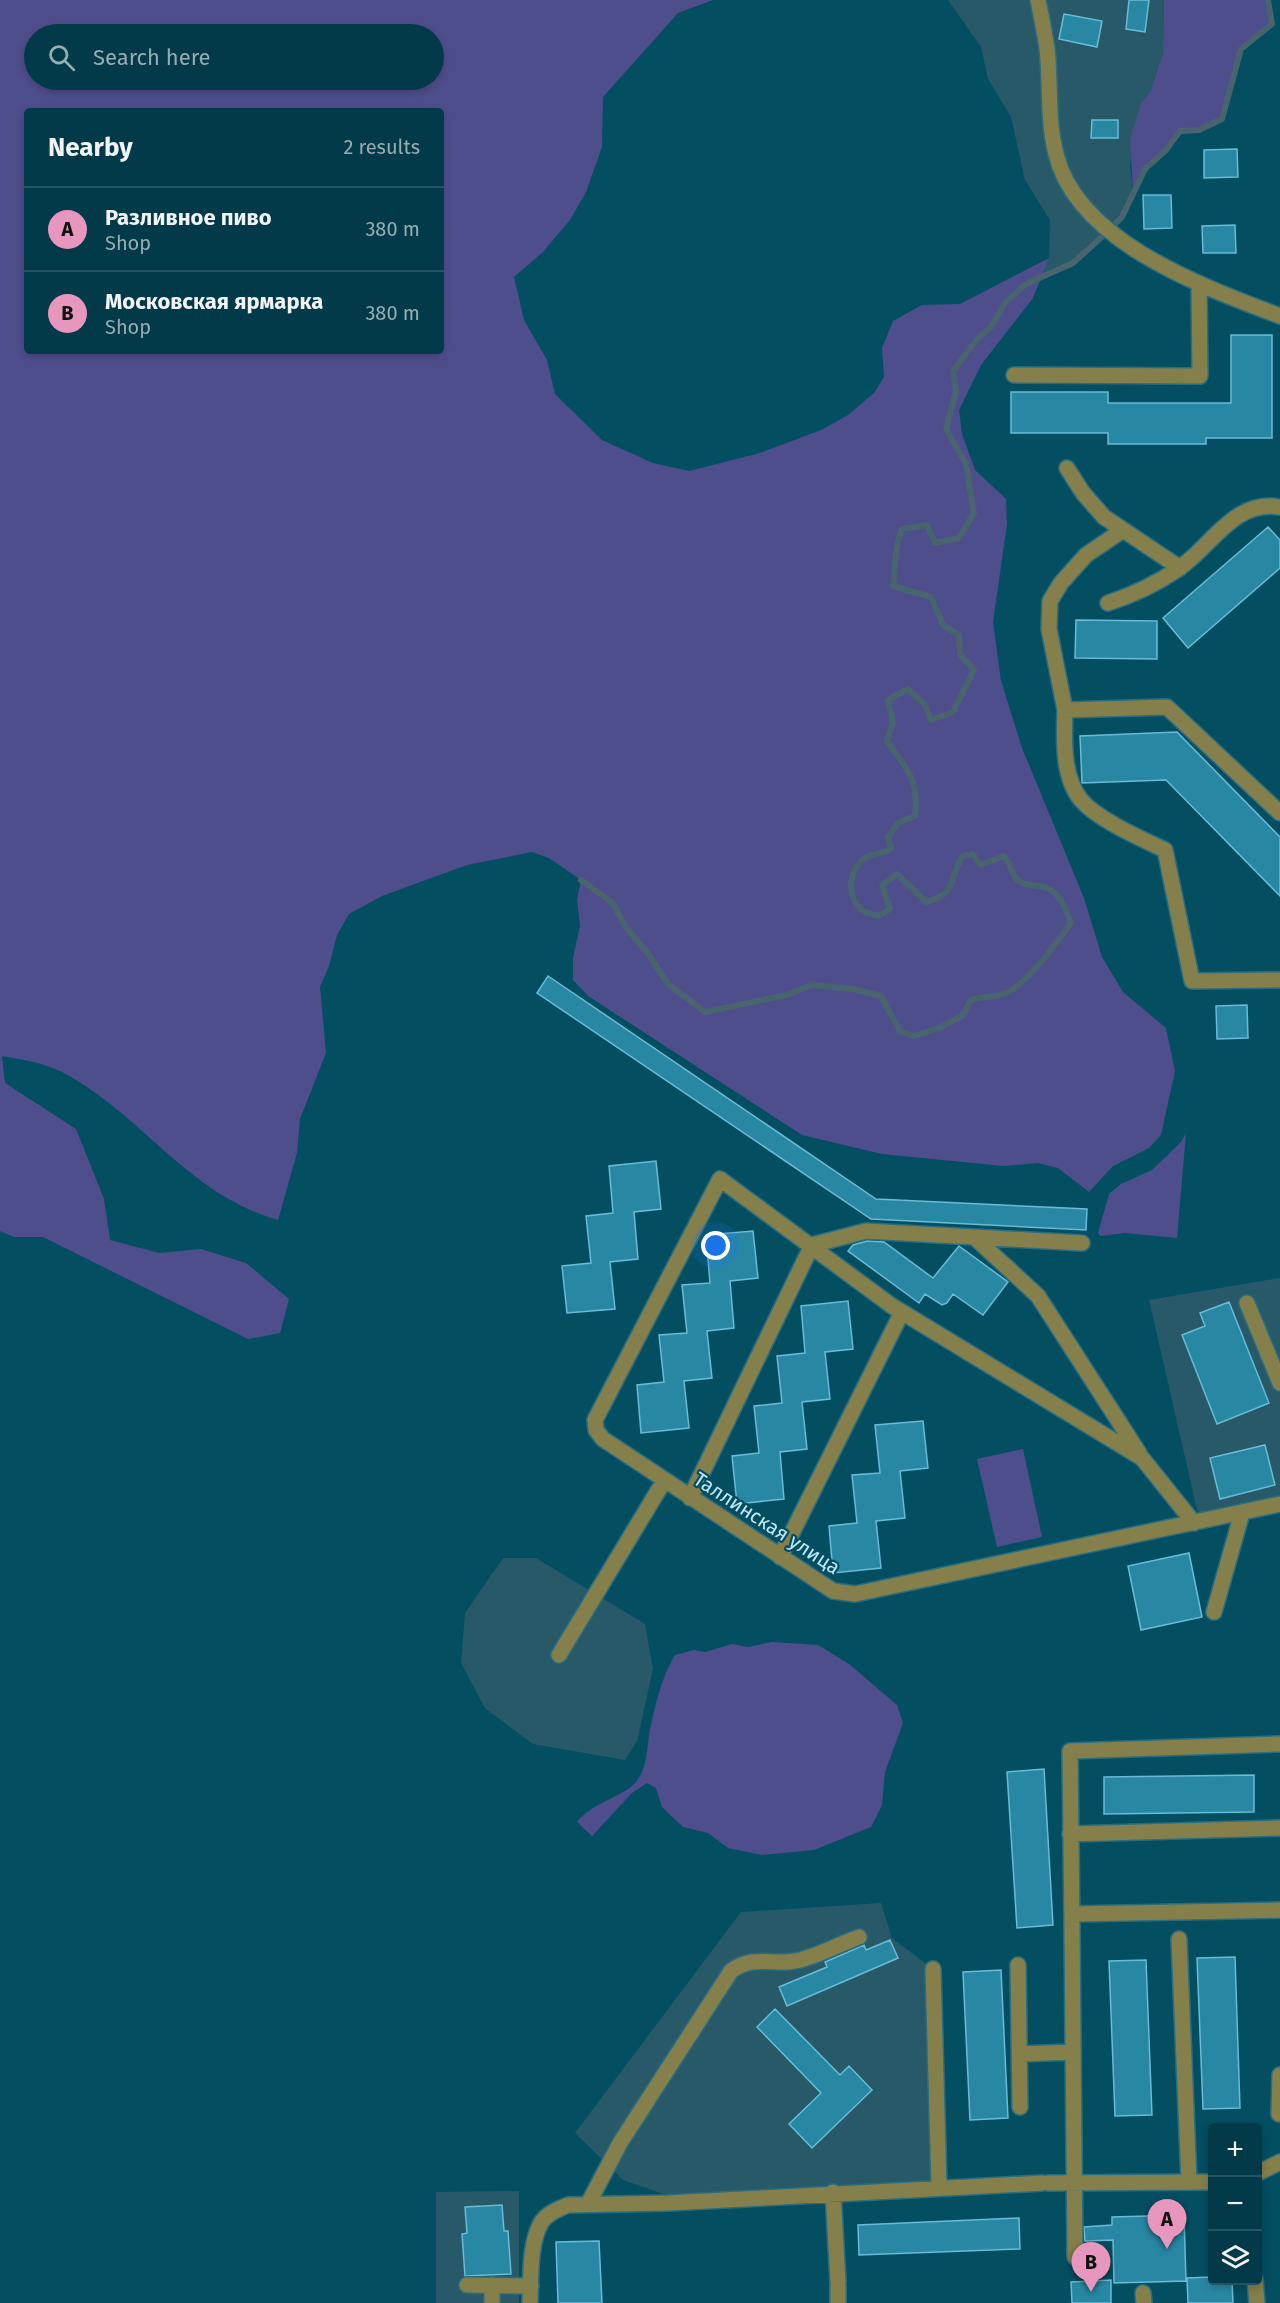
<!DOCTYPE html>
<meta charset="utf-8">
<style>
:root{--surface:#033a49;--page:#114553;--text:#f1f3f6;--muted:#97adb4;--line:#245461;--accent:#e797bd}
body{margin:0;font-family:"Fira Sans",sans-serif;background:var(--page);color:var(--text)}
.controls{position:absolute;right:18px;bottom:18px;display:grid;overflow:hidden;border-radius:6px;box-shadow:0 3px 9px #0003}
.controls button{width:54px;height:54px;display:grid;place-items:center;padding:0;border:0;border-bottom:2px solid var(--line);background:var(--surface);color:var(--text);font:30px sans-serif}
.you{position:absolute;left:716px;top:1246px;width:21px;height:21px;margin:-15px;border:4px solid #fff;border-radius:50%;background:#1a73e8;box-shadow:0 0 0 9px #1a73e833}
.badge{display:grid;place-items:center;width:39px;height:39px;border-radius:50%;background:var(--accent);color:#111;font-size:20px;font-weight:700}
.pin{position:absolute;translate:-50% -50px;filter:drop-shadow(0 2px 3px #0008)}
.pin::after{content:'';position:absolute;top:32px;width:21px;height:18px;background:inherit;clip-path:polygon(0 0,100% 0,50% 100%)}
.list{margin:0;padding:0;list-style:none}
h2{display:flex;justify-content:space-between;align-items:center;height:78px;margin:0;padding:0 24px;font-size:26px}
h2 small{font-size:20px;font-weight:400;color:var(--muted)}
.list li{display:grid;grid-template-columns:39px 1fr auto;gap:18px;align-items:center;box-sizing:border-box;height:84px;padding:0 24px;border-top:2px solid var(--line)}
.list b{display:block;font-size:22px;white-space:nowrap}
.list p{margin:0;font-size:20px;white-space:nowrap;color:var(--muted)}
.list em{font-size:20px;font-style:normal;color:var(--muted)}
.icon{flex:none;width:33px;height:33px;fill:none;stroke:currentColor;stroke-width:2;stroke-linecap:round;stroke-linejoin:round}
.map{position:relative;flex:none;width:1280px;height:2303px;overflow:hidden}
.search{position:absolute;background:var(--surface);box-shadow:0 3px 9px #0003;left:24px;top:24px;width:420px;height:66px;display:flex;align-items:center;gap:15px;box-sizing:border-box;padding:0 21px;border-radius:33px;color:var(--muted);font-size:22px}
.panel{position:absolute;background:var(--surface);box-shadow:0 3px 9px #0003;left:24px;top:108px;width:420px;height:246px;border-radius:6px}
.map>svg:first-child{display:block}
.built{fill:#275969}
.green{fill:#4f4e8c;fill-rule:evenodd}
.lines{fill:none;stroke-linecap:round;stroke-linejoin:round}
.stream{stroke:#48646e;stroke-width:6}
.building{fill:#2888a4;stroke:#69bbd6;stroke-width:1.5}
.minor-casing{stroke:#2a6d7f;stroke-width:18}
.minor{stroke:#857f4b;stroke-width:15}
.labels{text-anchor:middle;stroke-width:4.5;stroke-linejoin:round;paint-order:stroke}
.street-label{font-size:20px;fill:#c0e7f5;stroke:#044e61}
</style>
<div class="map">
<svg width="1280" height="2303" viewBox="0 0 1280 2303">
<rect width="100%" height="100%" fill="#044e61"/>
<!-- built -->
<path class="built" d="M 948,0 L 1164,0 L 1163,53 L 1150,92 L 1141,103 L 1130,165 L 1133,191 L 1122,217 L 1095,245 L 1073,263 L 1042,275 L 1049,258 L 1050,220 L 1025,180 L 1011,117 L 988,79 L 981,47 Z
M 1280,1278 L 1280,1499 L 1198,1514 L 1149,1300 Z
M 503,1558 L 536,1558 L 645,1624 L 653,1669 L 637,1741 L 625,1760 L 533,1744 L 485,1708 L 461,1663 L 465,1613 Z
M 881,1903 L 892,1938 L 933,1969 L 939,2187 L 668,2203 L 666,2195 L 623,2180 L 575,2133 L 741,1912 Z
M 519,2191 L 519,2303 L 436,2303 L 436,2192 Z"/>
<!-- green -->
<path class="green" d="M 0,0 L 713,0 L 678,13 L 603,97 L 602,147 L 586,192 L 570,220 L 542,253 L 514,277 L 524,320 L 547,360 L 555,394 L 602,440 L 653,463 L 689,471 L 760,453 L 821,430 L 848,415 L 874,393 L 884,377 L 882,348 L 893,321 L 922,305 L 960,304 L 1049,258 L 1033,298 L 981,365 L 959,410 L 962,434 L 975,470 L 1006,499 L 1007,524 L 993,622 L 1001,681 L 1022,748 L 1084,898 L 1102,957 L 1123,992 L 1166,1028 L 1175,1071 L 1161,1135 L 1149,1148 L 1113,1166 L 1089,1192 L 1058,1168 L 1038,1163 L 1003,1166 L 882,1154 L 802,1135 L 588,996 L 573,980 L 573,958 L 580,926 L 577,900 L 581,880 L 549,858 L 532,852 L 467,865 L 382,896 L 349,914 L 337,935 L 329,966 L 320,987 L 326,1053 L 300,1119 L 297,1153 L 278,1220 C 186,1194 142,1113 60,1071 C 44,1063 20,1059 2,1056 L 5,1083 L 76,1129 L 104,1199 L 110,1240 L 159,1253 L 201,1249 L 246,1263 L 289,1299 L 280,1333 L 248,1339 L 43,1237 L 14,1237 L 0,1231 ZM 34,34 L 434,34 L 434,80 L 34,80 ZM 27,111 L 441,111 L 441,351 L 27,351 Z
M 1164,0 L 1268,0 L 1272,24 L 1241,49 L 1222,119 L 1199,130 L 1180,131 C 1164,152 1145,168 1133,191 L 1130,139 L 1141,103 L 1150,92 L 1163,53 Z
M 1186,1133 L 1177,1238 L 1125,1233 L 1100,1236 L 1098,1233 L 1109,1194 L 1121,1184 L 1152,1170 L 1181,1142 Z
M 1023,1449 L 1042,1537 L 997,1547 L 977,1459 Z
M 772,1642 L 818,1645 L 849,1664 L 897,1705 L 903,1723 L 885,1772 L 882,1805 L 871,1827 L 814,1850 L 762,1855 L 728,1848 L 708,1833 L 683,1827 L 662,1807 L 656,1788 L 647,1783 L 632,1793 L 592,1836 L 577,1822 C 595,1799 628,1798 640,1776 C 647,1763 647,1749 649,1735 C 654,1709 661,1678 675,1655 L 694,1650 L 705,1652 L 732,1644 L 748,1647 Z"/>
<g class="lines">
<!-- stream -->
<path class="stream" d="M 1112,227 L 1122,217 L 1145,169 L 1166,150 L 1180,131 L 1199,130 L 1222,119 L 1241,49 L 1272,24 L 1268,0
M 581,880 L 613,903 L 625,926 L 649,955 L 668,984 L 705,1012 L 787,995 L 812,985 L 854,989 L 881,996 L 900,1031 L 914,1036 L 939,1028 L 963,1015 L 971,1000 C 981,997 993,997 1003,994 C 1026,987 1056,943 1071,923 C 1067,912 1062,897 1051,890 C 1041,883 1023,889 1015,877 C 1010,870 1010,863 1004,856 L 980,865 L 973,854 L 963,856 C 946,881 960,892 926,902 L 897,874 L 882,885 L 890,909 L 879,916 C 875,915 869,914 865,912 C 846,901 847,870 865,858 C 872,853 880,856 891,848 L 888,837 L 898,823 L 915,816 C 919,781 907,768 887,741 L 893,722 L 888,700 L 908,689 L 925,705 L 931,720 L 953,712 L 974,670 L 960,654 L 959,635 L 943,625 L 931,597 L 893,586 C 896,566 894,547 902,529 L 927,525 L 935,543 L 959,538 L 974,513 L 966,464 L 946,429 L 956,391 L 953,371 L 978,338 L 991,327 L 1005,303 L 1026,284 L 1073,263 L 1105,234"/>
</g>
<!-- building -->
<path class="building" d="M 1129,0 L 1149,0 L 1145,32 L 1126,29 Z
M 1064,14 L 1102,21 L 1097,47 L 1059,39 Z
M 1092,120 L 1118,120 L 1118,138 L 1091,138 Z
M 1237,149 L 1238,177 L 1204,178 L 1204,150 Z
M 1143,195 L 1171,195 L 1172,228 L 1144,229 Z
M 1235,225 L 1236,253 L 1203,253 L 1202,226 Z
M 1231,335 L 1272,335 L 1272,438 L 1206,438 L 1206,444 L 1108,444 L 1108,433 L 1011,433 L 1011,392 L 1108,392 L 1108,403 L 1231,403 Z
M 1268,527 L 1280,540 L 1280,568 L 1188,648 L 1163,618 Z
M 1076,620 L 1157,621 L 1157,659 L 1075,658 Z
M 1177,732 L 1280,837 L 1280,896 L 1166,780 L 1082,783 L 1080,736 Z
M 548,976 L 876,1199 L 1087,1209 L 1086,1230 L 871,1219 L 537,993 Z
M 1247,1005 L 1248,1038 L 1217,1039 L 1216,1006 Z
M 656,1161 L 661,1209 L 634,1212 L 638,1259 L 610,1262 L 615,1309 L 567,1313 L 562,1266 L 591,1263 L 586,1216 L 613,1213 L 609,1166 Z
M 753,1231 L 758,1278 L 730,1281 L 734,1328 L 707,1331 L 712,1378 L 684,1381 L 689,1428 L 641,1433 L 637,1385 L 664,1382 L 659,1335 L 687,1333 L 682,1285 L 710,1283 L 706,1235 Z
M 867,1241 L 884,1242 L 933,1278 L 959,1246 L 1008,1282 L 983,1315 L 953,1294 L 947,1303 L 942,1305 L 925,1294 L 919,1303 L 848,1251 L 853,1245 Z
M 848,1301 L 853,1349 L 825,1352 L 830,1399 L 802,1402 L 807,1449 L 780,1452 L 784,1499 L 737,1504 L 732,1456 L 759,1453 L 754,1406 L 782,1403 L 777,1356 L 805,1353 L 801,1306 Z
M 1229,1302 L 1269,1403 L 1217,1424 L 1182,1335 L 1205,1326 L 1200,1313 Z
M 923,1421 L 928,1468 L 900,1471 L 905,1518 L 876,1521 L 881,1568 L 833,1573 L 829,1526 L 857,1523 L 852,1475 L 880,1473 L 875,1425 Z
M 1265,1445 L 1275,1485 L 1220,1499 L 1210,1458 Z
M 1189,1553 L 1202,1617 L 1141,1630 L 1128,1566 Z
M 1044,1769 L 1053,1925 L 1017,1928 L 1007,1772 Z
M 1254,1775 L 1254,1812 L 1104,1814 L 1104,1777 Z
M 890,1940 L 898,1958 L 787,2006 L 779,1987 L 827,1967 L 825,1962 L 864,1945 L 866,1950 Z
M 1235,1957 L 1240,2108 L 1203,2109 L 1197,1958 Z
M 1146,1960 L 1152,2115 L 1115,2116 L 1109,1961 Z
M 1001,1970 L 1008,2118 L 970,2120 L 963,1972 Z
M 775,2009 L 840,2075 L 849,2066 L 872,2090 L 812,2148 L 789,2124 L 821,2093 L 757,2027 Z
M 502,2205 L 504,2231 L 508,2231 L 511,2274 L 465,2276 L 462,2234 L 467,2233 L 465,2207 Z
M 1184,2215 L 1186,2281 L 1114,2283 L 1113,2240 L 1085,2241 L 1084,2227 L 1112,2225 L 1112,2217 Z
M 1019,2218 L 1020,2249 L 859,2255 L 858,2225 Z
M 599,2241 L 602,2303 L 558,2303 L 556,2242 Z
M 1212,2277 L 1212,2280 L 1232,2280 L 1233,2303 L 1188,2303 L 1187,2278 Z
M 1111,2280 L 1111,2303 L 1072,2303 L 1071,2282 Z"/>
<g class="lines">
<defs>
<path id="minor" d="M 1038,0 C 1041,16 1045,33 1047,49 C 1051,84 1047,120 1056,154 C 1077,242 1204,287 1280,316
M 1014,375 L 1200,376 L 1199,283
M 1067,468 L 1083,493 L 1104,517 L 1180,568
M 1108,603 C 1133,595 1156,584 1178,569 C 1212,546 1234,499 1280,507
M 1065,710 L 1049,629 L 1050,601 L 1061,583 L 1086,555 L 1123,530
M 1280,813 L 1167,707 L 1065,710 C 1064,738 1062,777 1081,800 C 1098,820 1142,839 1165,850 L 1192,981 L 1280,980
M 974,1237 L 1082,1243
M 1247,1303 L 1280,1383
M 690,1498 L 812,1245 L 866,1231 L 974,1237 L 1038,1296 L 1139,1453
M 1194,1523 L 1142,1458 L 892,1306 L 720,1179 L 595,1420 L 596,1430 L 603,1439 L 833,1591 L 855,1594 L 1280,1504
M 780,1557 L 902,1312
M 1214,1612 L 1242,1513
M 559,1655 L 664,1481
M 1070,1834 L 1280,1828
M 1072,1914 L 1280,1910
M 1072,1928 L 1070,1751 L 1280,1744
M 1072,1930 L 1075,2257
M 1179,1939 L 1189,2182
M 1018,1965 L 1020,2107
M 933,1969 L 939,2187
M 1019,2054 L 1073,2052
M 1279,2114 L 1280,2075
M 1258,2173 L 1280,2162
M 1048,2183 L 1212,2182
M 833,2192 L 838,2282
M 588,2204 L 620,2143 L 731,1971 C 756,1953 774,1967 800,1960 C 820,1955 840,1944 859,1937
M 1255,2280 L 1257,2303
M 467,2285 L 531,2286
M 492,2285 L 492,2303
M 838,2285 L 838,2303
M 1143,2293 L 1144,2303
M 530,2303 C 531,2279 529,2244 541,2223 C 546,2214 558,2209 568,2205 L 668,2203 L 1042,2183"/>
</defs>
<!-- minor casing -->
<use href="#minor" class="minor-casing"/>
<!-- minor -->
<use href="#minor" class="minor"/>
</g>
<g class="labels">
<!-- street labels -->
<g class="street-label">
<text transform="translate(767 1523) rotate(33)" y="7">Таллинская улица</text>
</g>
</g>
</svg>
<div class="controls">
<button>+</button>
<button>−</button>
<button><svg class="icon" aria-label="layers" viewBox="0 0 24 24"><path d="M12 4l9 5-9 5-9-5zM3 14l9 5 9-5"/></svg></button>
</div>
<div class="you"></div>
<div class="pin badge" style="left:1167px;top:2249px">A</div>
<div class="pin badge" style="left:1091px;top:2292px">B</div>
<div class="search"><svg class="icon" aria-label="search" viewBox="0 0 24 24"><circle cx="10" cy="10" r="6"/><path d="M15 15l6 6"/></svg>Search here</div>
<section class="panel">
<h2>Nearby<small>2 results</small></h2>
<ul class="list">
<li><span class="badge">A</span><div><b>Разливное пиво</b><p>Shop</p></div><em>380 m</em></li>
<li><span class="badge">B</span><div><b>Московская ярмарка</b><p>Shop</p></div><em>380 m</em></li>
</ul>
</section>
</div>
